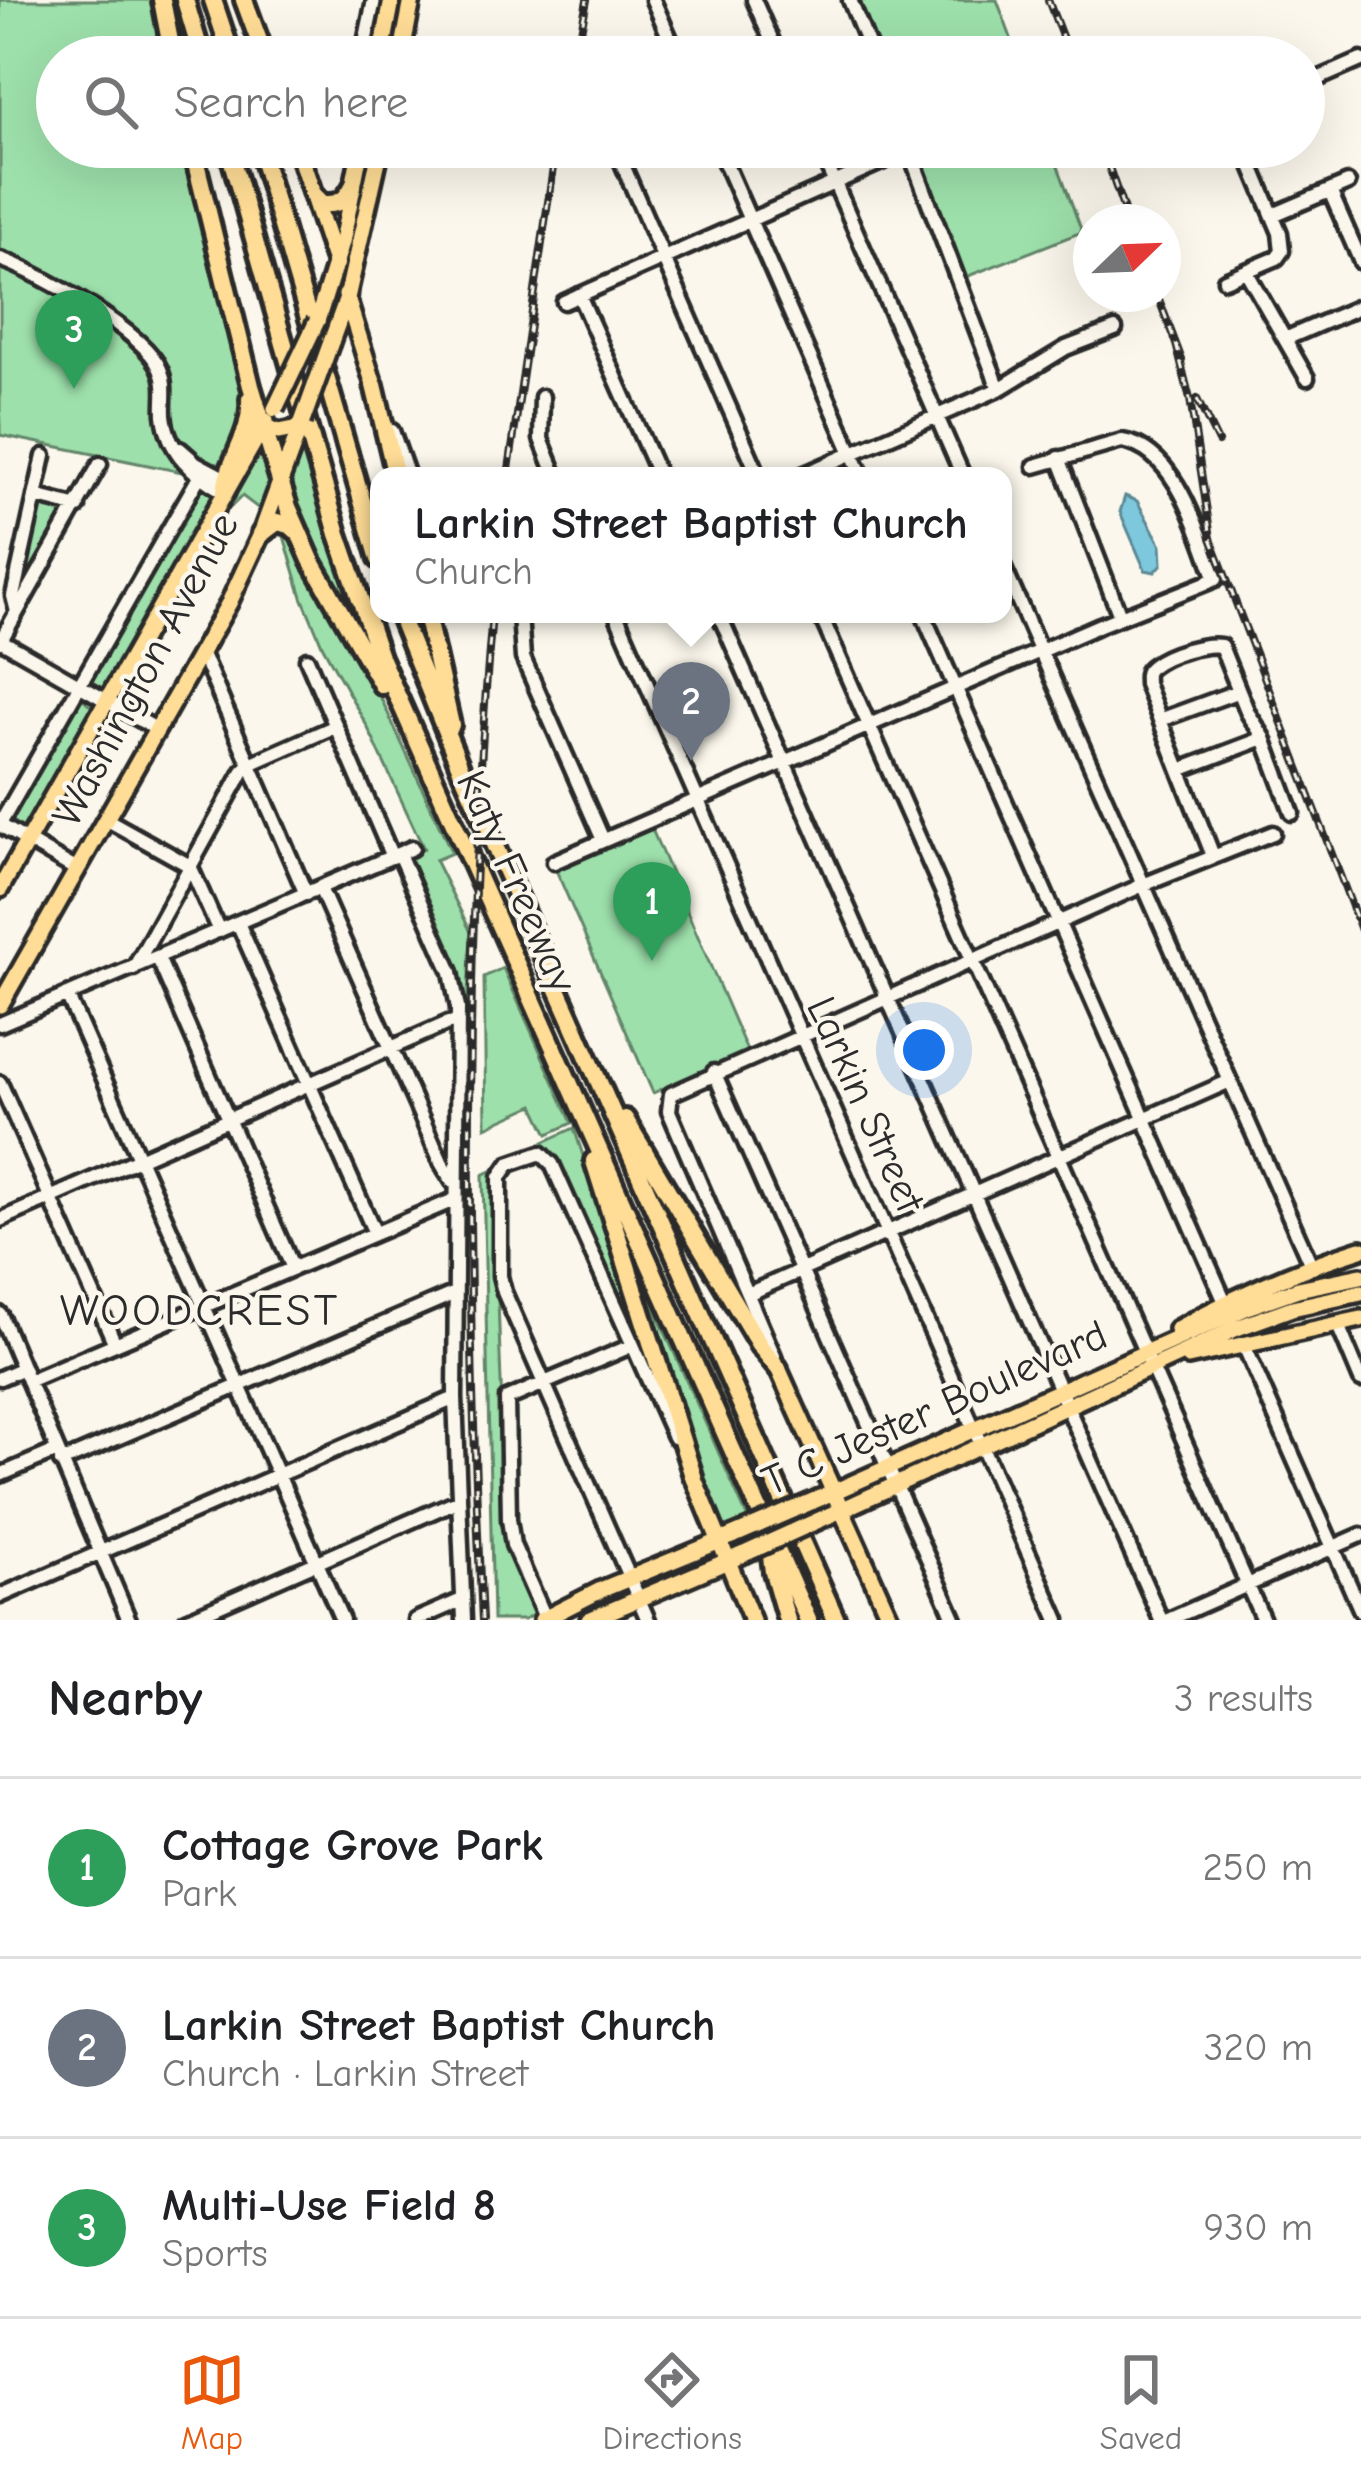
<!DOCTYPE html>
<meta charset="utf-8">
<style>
:root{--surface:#fff;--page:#f6f6f6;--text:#202124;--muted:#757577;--line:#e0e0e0;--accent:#ea580c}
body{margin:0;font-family:"Comic Neue",sans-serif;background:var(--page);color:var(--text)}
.compass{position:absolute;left:1073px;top:204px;width:108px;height:108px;border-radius:50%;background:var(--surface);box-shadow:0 12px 48px #0002;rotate:67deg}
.you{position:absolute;left:924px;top:1050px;width:42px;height:42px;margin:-30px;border:9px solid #fff;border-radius:50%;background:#1a73e8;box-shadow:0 0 0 18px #1a73e833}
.badge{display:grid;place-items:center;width:78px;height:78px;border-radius:50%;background:var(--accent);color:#fff;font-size:39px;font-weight:700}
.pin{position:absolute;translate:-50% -99px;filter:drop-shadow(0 3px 6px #0008)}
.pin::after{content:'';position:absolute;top:63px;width:42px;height:36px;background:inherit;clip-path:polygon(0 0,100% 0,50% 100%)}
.popup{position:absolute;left:370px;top:467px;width:642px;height:156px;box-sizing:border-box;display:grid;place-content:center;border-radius:24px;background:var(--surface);filter:drop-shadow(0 3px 9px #0005);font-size:39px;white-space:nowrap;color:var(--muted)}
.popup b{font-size:45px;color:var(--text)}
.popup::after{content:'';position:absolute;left:50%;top:100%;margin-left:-24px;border:24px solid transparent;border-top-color:var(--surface)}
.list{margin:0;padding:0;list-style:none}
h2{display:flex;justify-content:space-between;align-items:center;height:156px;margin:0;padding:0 48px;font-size:51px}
h2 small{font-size:39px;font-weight:400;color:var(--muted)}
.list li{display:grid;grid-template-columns:78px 1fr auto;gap:36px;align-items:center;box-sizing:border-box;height:180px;padding:0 48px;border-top:3px solid var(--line)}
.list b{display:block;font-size:45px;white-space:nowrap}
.list p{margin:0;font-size:39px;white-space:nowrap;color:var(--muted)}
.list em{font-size:39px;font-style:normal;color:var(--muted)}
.icon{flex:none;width:66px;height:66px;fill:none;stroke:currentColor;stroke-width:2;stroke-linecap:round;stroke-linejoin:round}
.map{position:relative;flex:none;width:1361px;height:1620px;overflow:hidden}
.search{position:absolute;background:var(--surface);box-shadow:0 12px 48px #0002;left:36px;right:36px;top:36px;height:132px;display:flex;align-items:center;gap:30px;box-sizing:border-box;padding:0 42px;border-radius:66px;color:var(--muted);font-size:45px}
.sheet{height:696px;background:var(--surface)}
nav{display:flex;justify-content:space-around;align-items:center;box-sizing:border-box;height:168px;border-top:3px solid var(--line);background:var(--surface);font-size:33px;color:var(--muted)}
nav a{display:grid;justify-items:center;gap:6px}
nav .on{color:var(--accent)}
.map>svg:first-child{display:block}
.green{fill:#9de0ab;stroke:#64866b;stroke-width:3}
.water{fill:#7dc8dc;stroke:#5c8995;stroke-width:3}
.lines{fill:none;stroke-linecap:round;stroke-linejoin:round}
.minor-casing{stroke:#2b2b2b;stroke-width:21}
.major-casing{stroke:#2b2b2b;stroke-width:24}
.highway-casing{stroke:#2b2b2b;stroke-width:26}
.minor{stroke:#fbf7ec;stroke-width:12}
.major{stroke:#ffdd96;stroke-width:15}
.highway{stroke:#ffdd96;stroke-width:16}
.rail-casing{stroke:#2b2b2b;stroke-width:8}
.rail{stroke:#fbf7ec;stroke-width:3;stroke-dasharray:9;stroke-linecap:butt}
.major-bridge-casing{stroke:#2b2b2b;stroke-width:24;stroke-linecap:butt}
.major-bridge{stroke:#ffdd96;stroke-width:15}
.labels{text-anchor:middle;stroke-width:9;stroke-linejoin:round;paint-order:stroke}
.street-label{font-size:42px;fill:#2b2b2b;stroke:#fbf7ec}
.neighbourhood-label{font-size:45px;letter-spacing:3px;fill:#2b2b2b;stroke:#fbf7ec}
</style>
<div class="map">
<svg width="1361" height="1620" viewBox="0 0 1361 1620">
<rect width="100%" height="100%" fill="#fbf7ec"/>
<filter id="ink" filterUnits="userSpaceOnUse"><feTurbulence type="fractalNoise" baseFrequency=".00833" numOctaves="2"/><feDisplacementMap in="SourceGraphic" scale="24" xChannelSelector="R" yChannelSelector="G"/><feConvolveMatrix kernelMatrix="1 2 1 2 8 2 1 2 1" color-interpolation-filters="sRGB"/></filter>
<g filter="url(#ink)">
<!-- green -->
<path class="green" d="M 0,0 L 150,0 L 161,57 L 57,57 L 57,147 L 180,147 L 248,401 L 230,467 L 220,471 L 201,461 L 189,478 L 182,472 L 0,435 Z
M 858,0 L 997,0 L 1018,57 L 880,57 Z
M 914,147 L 1051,147 L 1082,232 L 963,278 Z
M 262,441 L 274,473 L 259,509 L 242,496 L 230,508 L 225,506 Z
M 302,452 L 356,622 L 351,624 L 316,561 L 288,489 Z
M 201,485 L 213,491 L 214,500 L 108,687 L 100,690 L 88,679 Z
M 43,503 L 69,510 L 20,597 L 38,506 Z
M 281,526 L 288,528 L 364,661 L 452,853 L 435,860 L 471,932 L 467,1017 L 461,1017 L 406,857 L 424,849 L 367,726 L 323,647 L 302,597 Z
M 82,698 L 94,709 L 29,825 L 23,828 L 9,818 L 75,700 Z
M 651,827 L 747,1051 L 653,1093 L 556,870 Z
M 503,968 L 572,1123 L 548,1134 L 534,1105 L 486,1127 L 484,977 Z
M 574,1128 L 650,1360 L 645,1362 L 547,1152 L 544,1142 Z
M 500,1167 L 496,1246 L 506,1518 L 510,1547 L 536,1613 L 524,1620 L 493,1620 L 483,1175 Z
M 622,1235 L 748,1519 L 724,1529 L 693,1459 Z"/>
<!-- water -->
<path class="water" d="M 1125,496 L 1137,501 L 1161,545 L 1162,564 L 1155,572 L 1145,570 L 1120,512 Z"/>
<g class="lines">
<defs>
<path id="minor" d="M 653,0 L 678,57
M 754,0 L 779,57
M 850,0 L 873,57
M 362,57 L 374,0
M 1304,85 L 1361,60
M 615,147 L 759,476
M 718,147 L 862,476
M 819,147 L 963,476
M 908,147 L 999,389
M 1330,191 L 1361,262
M 1273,215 L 1348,183
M 0,259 C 38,272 145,332 160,369 C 167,384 163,399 164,415 C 168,453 194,475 225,492
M 1246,271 L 1307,378
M 1225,280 L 1277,258 L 1282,251 L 1280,233 L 1244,147
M 579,295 L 659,476
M 564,302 L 909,150
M 1285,339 L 1361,306
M 542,397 L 541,439 L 556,476
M 392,431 L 408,476
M 180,449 L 196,463 L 226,479
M 1059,458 L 1120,616
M 800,476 L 999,389 L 1066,348 L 1115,329
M 35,496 L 78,507
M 1003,566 L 1311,1265
M 17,612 L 13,596 L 44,456
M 520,614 L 523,658 L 603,840
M 616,614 L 1058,1620
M 719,614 L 1161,1620
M 820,614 L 1263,1620
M 923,614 L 1225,1302
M 0,640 L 156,729
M 0,642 L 100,464
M 201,652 L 306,894
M 307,659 L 392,857
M 1160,720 L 1239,691
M 1180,770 L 1264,738
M 106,819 L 190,866 L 219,931
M 0,824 L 199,477
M 0,825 L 77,870
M 399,854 L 451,972 L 458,1008 L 455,1398 L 464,1620
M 1213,856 L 1146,684 C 1146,675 1144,672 1152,666 C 1167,654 1204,643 1221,646 L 1248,713 L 1264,738 L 1292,813
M 554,862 L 1100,625 L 1216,579 C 1199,535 1177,449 1122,441 L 1035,466
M 320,888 L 443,1166 L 453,1182
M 238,923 L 374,1231
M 158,958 L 292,1266
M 134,968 L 243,771 L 250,764 L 336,726
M 68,997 L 342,1620
M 0,1024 L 412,848
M 714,1072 L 955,1620
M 0,1083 L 115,1344
M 0,1220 L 448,1023 L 457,1022
M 750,1293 L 1230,1081
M 0,1314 L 129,1620
M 1338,1325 L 1361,1380
M 1243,1343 L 1361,1611
M 774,1356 L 669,1111 L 671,1094 L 1143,885 L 1273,833
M 0,1378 L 23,1368
M 28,1381 L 454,1200
M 61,1462 L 455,1293
M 0,1475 L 56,1451
M 0,1596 L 455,1398
M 186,1620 L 459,1500
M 416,1620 L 462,1600
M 546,1620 L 513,1545 L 509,1519 L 507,1399 L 631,1346
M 648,1620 L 504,1292 L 500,1276 L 500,1177 L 509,1164 L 541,1153 L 552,1164 L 674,1437
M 1168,1620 L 1361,1535"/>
<path id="major" d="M 381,57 L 392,0
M 401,57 L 412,0
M 346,295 L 374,385
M 317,321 L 342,242 L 361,147
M 331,342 L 347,298 L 381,147
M 264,426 L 279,432 L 299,428
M 0,889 L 266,421
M 0,1005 L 229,603 L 261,534 L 302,422
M 1177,1329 C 1236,1296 1297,1269 1361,1249
M 1188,1357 L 1361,1319
M 778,1368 L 891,1620
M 693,1476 L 752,1620
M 820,1498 L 1250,1306 L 1298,1289 L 1361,1276
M 828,1516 L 1237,1328 L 1292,1308 L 1361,1293
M 542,1620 L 603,1589 L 732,1536
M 589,1620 L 744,1554"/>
<path id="highway" d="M 162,0 L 173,57
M 185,0 L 202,57
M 213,0 L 232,57
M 244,0 L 265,57
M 192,147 L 251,386 L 288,507 L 311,560 L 382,685
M 228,147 L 338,534 L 380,657 L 808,1620
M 259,147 L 379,559
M 297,147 L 336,264
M 313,195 L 321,203 C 337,207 346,200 353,186
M 374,385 L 396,476
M 225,492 C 228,459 253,434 250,399
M 261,534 L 277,522 L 290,525 L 298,532
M 399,614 L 460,767 L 836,1620
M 426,614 L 451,725
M 625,1119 L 760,1346 L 778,1368
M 594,1161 L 693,1476
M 770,1548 L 773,1572 L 787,1620"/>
</defs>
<!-- minor casing -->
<use href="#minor" class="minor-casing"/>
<!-- major casing -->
<use href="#major" class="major-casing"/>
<!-- highway casing -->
<use href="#highway" class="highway-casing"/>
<!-- minor -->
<use href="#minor" class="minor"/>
<!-- major -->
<use href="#major" class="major"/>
<!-- highway -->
<use href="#highway" class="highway"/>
<defs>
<path id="rail" d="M 1048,0 L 1070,57
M 576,57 L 587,0
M 1102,147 L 1128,222
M 1157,294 L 1182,360
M 1176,344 L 1190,399 L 1211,538 L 1361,930
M 1197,399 L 1218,442
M 508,476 L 556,147
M 482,1620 C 465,1286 463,947 492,614"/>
</defs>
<!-- rail casing -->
<use href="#rail" class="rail-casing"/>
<!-- rail -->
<use href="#rail" class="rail"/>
<defs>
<path id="major-bridge" d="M 275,409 L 317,321
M 302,422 L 331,342
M 732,1536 L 820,1498
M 744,1554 L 828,1516"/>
</defs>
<!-- major-bridge casing -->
<use href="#major-bridge" class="major-bridge-casing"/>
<!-- major-bridge -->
<use href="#major-bridge" class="major-bridge"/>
</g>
</g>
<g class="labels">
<!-- street labels -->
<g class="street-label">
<text transform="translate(144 669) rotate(-62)" y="15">Washington Avenue</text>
<text transform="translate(518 881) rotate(66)" y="15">Katy Freeway</text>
<text transform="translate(867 1104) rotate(66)" y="15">Larkin Street</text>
<text transform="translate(934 1407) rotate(-24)" y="15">T C Jester Boulevard</text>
</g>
<!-- neighbourhood labels -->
<g class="neighbourhood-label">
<text x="200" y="1325">WOODCREST</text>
</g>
</g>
</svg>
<svg class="compass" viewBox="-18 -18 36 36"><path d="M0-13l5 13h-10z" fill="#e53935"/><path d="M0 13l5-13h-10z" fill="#757577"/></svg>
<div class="you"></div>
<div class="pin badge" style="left:652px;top:961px;background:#2e9e5b">1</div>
<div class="pin badge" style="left:691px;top:761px;background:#6b7280">2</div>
<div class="popup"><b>Larkin Street Baptist Church</b>Church</div>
<div class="pin badge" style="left:74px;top:389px;background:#2e9e5b">3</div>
<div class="search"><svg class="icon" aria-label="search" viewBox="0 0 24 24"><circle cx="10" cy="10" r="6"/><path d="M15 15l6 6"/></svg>Search here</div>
</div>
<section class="sheet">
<h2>Nearby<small>3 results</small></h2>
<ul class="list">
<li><span class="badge" style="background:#2e9e5b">1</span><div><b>Cottage Grove Park</b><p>Park</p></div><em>250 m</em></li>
<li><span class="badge" style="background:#6b7280">2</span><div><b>Larkin Street Baptist Church</b><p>Church · Larkin Street</p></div><em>320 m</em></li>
<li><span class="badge" style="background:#2e9e5b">3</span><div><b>Multi-Use Field 8</b><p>Sports</p></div><em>930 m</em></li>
</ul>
</section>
<nav>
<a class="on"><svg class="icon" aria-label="map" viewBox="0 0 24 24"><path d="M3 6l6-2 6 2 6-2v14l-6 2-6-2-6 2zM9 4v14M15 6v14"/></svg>Map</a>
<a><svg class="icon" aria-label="directions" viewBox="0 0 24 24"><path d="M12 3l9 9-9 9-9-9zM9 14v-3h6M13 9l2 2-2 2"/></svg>Directions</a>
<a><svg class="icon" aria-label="saved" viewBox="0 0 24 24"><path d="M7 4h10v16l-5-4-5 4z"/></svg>Saved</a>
</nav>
